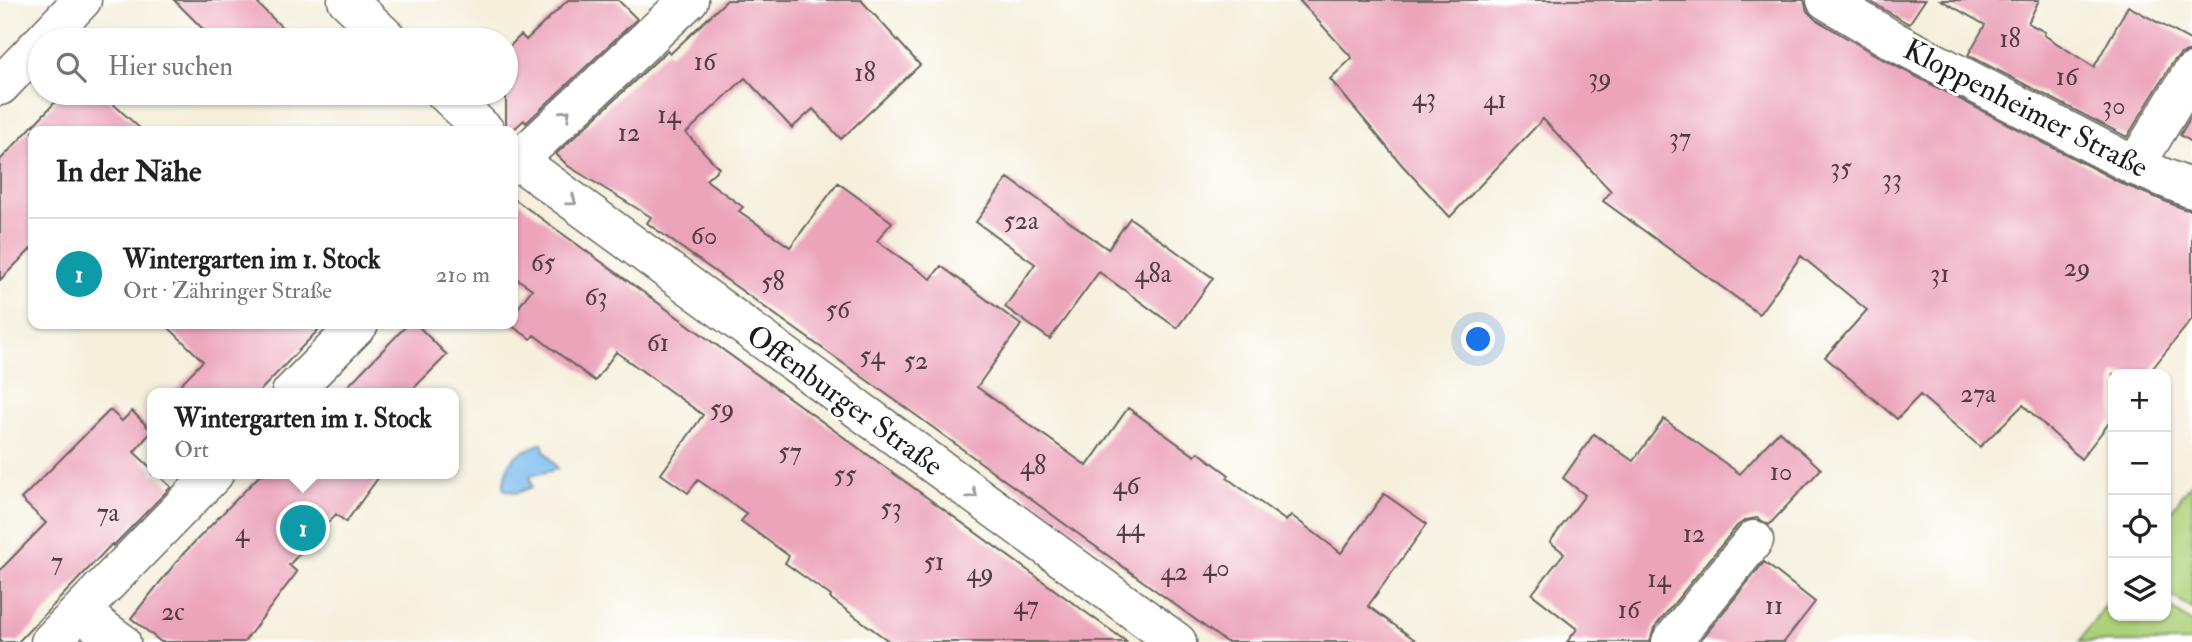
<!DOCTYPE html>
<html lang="de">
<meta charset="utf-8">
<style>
:root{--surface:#fff;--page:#f6f6f6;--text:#222;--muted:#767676;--line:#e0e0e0;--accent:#1f6fb2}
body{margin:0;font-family:"IM FELL Double Pica",serif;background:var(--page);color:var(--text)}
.controls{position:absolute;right:21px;bottom:21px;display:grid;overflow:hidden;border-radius:14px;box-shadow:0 2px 5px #0004}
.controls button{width:63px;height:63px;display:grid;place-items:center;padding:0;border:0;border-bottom:2px solid var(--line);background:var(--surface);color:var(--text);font:35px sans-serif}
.you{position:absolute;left:1479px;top:340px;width:24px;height:24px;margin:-18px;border:5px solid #fff;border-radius:50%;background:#1a73e8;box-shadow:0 0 0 10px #1a73e833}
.badge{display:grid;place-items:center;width:46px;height:46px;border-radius:50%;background:var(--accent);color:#fff;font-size:23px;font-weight:700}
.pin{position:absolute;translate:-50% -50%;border:4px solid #fff;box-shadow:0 2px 7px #0006}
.popup{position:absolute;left:147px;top:388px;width:312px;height:91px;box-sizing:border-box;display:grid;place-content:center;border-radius:14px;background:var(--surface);filter:drop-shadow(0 2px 5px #0005);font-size:23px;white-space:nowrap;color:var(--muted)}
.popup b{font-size:26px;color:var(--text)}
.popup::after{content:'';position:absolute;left:50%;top:100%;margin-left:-14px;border:14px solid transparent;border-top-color:var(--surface)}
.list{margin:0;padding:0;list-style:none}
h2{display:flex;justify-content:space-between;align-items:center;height:91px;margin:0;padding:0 28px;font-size:30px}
h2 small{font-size:23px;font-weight:400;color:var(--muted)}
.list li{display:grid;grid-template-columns:46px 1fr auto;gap:21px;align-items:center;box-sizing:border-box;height:112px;padding:0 28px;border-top:2px solid var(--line)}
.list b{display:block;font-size:26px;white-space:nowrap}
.list p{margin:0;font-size:23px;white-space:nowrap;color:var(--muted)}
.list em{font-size:23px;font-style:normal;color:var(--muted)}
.icon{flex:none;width:38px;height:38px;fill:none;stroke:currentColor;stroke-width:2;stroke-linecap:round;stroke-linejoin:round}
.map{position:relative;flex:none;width:2192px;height:642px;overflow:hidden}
.search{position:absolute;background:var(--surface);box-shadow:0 2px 5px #0004;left:28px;top:28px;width:490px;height:77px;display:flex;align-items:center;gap:18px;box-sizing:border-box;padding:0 24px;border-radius:38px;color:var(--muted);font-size:26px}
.panel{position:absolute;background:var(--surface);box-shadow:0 2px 5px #0004;left:28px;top:126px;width:490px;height:203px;border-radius:14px}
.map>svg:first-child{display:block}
.green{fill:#add17a;stroke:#64764b;stroke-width:2}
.water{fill:#7abbef;stroke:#4b6c86;stroke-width:2}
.building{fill:#eca4bb}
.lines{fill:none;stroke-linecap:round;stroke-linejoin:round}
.minor-casing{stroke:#68665f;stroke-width:41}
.tertiary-casing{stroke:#68665f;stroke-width:41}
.minor{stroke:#fff;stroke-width:38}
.tertiary{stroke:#fff;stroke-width:38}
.oneway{stroke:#999}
.labels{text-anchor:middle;stroke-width:6;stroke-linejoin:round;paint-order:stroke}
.number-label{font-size:26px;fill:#503e44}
.street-label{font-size:30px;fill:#1c1c1c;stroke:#fff}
</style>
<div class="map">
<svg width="2192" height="642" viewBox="0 0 2192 642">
<rect width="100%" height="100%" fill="#fff"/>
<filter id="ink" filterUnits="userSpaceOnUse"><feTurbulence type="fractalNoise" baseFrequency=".0143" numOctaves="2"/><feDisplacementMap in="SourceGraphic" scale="14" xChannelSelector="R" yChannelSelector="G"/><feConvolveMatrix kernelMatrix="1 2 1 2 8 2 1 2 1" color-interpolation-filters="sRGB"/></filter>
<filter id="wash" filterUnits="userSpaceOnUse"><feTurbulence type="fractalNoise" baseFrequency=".00686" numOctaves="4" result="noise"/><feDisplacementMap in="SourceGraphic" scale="28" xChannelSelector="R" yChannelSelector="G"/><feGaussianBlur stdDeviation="1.57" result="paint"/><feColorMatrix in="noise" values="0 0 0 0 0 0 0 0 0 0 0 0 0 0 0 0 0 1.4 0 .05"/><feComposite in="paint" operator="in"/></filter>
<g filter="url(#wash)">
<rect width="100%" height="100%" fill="#f5efdc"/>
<!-- green -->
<path class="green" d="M 2192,481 L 2192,609 L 2166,592 L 2166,519 Z
M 2113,595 L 2113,616 L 2166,616 L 2166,605 L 2192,623 L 2192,642 L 2079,642 Z"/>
<!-- water -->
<path class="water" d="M 542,443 L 544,450 L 558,469 L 530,476 L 532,487 L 517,493 L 503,489 C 507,457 513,455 542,443 Z"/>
<g id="blocks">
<!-- building -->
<path class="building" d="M 174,0 L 254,0 L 295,40 L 214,40 Z
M 568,0 L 618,0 L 637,19 L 526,123 L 524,120 L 512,131 L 506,131 L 506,50 L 521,35 L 526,40 Z
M 727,0 L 861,0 L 920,65 L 841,139 L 813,109 L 792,128 L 745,78 L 686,133 L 719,168 L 706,180 L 743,207 L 739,211 L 790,247 L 838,183 L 892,222 L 877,241 L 931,279 L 941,266 L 1021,325 L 977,387 L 1087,466 L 1128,408 L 1195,456 L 1198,452 L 1229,475 L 1227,478 L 1286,521 L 1291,515 L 1341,553 L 1384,494 L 1427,524 L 1368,606 L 1418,642 L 1226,642 L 924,421 L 647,223 L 651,217 L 568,166 L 556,154 L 667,51 L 670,54 Z
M 1299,0 L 1804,0 L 1807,11 L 1815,19 L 1884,60 L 2125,185 L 2184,209 L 2192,210 L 2192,319 L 2148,374 L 2113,374 L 2113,418 L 2081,459 L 2023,405 L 1980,447 L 1920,395 L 1897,419 L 1825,357 L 1867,310 L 1801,256 L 1759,314 L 1603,201 L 1611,191 L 1543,119 L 1450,217 L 1402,165 L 1330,79 L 1352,58 Z
M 1868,0 L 1925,0 L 1909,24 Z
M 1941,0 L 2039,0 L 2028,23 L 2045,32 L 2044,35 L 2094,67 L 2128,6 L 2192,41 L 2192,51 L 2181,54 L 2173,62 L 2127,137 L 1968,55 L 1985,25 Z
M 64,93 L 101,93 L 143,131 L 33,131 L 33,247 L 0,280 L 0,160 Z
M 2192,115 L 2192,142 L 2180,135 Z
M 1008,178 L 1108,249 L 1130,218 L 1213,278 L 1177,328 L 1099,272 L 1050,339 L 1005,307 L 1035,264 L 976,222 Z
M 513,198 L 1066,598 L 1127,642 L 890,642 L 830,598 L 831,596 L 785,563 L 789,556 L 741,521 L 747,514 L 698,480 L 688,493 L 661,474 L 703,415 L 616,352 L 595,381 L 534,335 L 531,339 L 509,324 L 513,324 L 513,315 L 532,289 L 513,276 Z
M 165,324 L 324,324 L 258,393 L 172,393 L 203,361 Z
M 408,324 L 416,324 L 447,355 L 409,393 L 341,393 Z
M 110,410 L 122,421 L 132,411 L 152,431 L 134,452 L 152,469 L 152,474 L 157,474 L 171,487 L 113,546 L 112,544 L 18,642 L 0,642 L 0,570 L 46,523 L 21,499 Z
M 1664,419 L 1740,474 L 1779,431 L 1821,469 L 1769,525 L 1757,518 L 1746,520 L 1737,526 L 1654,628 L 1650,642 L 1567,642 L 1577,629 L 1532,594 L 1564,553 L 1550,542 L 1585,495 L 1563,478 L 1594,434 L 1633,461 Z
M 261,474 L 381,474 L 346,522 L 336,514 L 289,565 L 297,572 L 244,642 L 161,642 L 131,618 L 182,555 Z
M 1764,562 L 1815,602 L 1784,642 L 1699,642 Z"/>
</g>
</g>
<g filter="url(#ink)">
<use href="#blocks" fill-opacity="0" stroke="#68665f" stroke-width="2"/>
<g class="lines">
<defs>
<path id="minor" d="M 44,40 L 82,0
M 0,86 L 40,44
M 513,165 L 689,0
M 2135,166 L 2192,73
M 291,393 L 359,324
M 80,612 L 121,642
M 50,642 L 214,474
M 1671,642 L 1754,540"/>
<path id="tertiary" d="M 347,0 L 389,40
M 1826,0 L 1894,41 L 2135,166 L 2192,189
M 445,93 L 485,131
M 513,157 L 1177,642"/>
</defs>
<!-- minor casing -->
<use href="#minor" class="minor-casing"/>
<!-- tertiary casing -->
<use href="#tertiary" class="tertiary-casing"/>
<!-- minor -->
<use href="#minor" class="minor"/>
<!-- tertiary -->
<use href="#tertiary" class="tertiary"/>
</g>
<!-- one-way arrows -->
<defs><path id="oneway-chevron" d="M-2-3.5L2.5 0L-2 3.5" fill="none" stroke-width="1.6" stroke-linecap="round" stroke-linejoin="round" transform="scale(1.75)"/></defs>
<g class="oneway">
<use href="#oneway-chevron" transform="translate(566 114) rotate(-43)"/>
<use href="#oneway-chevron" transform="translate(572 201) rotate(36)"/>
<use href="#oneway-chevron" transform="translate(973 494) rotate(36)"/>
</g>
</g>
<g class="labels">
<!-- number labels -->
<g class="number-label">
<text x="2010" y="47">18</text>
<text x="705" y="70">16</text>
<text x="865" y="81">18</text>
<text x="2067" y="85">16</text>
<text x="1600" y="86">39</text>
<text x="1424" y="106">43</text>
<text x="1495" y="108">41</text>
<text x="2114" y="114">30</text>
<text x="669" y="123">14</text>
<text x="629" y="141">12</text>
<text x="1680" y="146">37</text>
<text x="1841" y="176">35</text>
<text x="1892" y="187">33</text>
<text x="1021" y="229">52a</text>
<text x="704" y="244">60</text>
<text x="543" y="271">65</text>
<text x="2077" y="276">29</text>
<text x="1153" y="282">48a</text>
<text x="1940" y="282">31</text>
<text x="773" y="290">58</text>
<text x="596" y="305">63</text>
<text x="838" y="318">56</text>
<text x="658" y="351">61</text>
<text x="872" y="364">54</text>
<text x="916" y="369">52</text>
<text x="1978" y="402">27a</text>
<text x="722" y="417">59</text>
<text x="790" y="460">57</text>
<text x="1033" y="474">48</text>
<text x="1781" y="480">10</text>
<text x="845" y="483">55</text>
<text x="1126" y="494">46</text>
<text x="891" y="516">53</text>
<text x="108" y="521">7a</text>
<text x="1130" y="536">44</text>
<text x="242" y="541">4</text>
<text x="1694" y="542">12</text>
<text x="57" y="570">7</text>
<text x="934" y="570">51</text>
<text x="1216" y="576">40</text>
<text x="1174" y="580">42</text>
<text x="980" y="581">49</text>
<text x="1659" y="587">14</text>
<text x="1026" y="614">47</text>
<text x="1774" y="614">11</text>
<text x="1629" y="618">16</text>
<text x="173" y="620">2c</text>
</g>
<!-- street labels -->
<g class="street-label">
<text transform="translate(2026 108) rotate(27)" y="10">Kloppenheimer Straße</text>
<text transform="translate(845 400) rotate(36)" y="10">Offenburger Straße</text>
</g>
</g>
</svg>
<div class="controls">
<button>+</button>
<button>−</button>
<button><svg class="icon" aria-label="locate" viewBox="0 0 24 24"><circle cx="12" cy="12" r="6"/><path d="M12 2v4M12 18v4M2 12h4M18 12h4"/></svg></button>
<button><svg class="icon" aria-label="layers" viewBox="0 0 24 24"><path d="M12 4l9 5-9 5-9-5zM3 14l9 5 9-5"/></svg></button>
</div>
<div class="you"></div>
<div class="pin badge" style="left:303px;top:528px;background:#0f9aa8">1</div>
<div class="popup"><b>Wintergarten im 1. Stock</b>Ort</div>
<div class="search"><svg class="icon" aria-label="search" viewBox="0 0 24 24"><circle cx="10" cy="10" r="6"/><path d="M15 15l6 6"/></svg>Hier suchen</div>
<section class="panel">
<h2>In der Nähe<small></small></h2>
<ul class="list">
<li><span class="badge" style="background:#0f9aa8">1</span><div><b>Wintergarten im 1. Stock</b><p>Ort · Zähringer Straße</p></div><em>210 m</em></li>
</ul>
</section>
</div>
